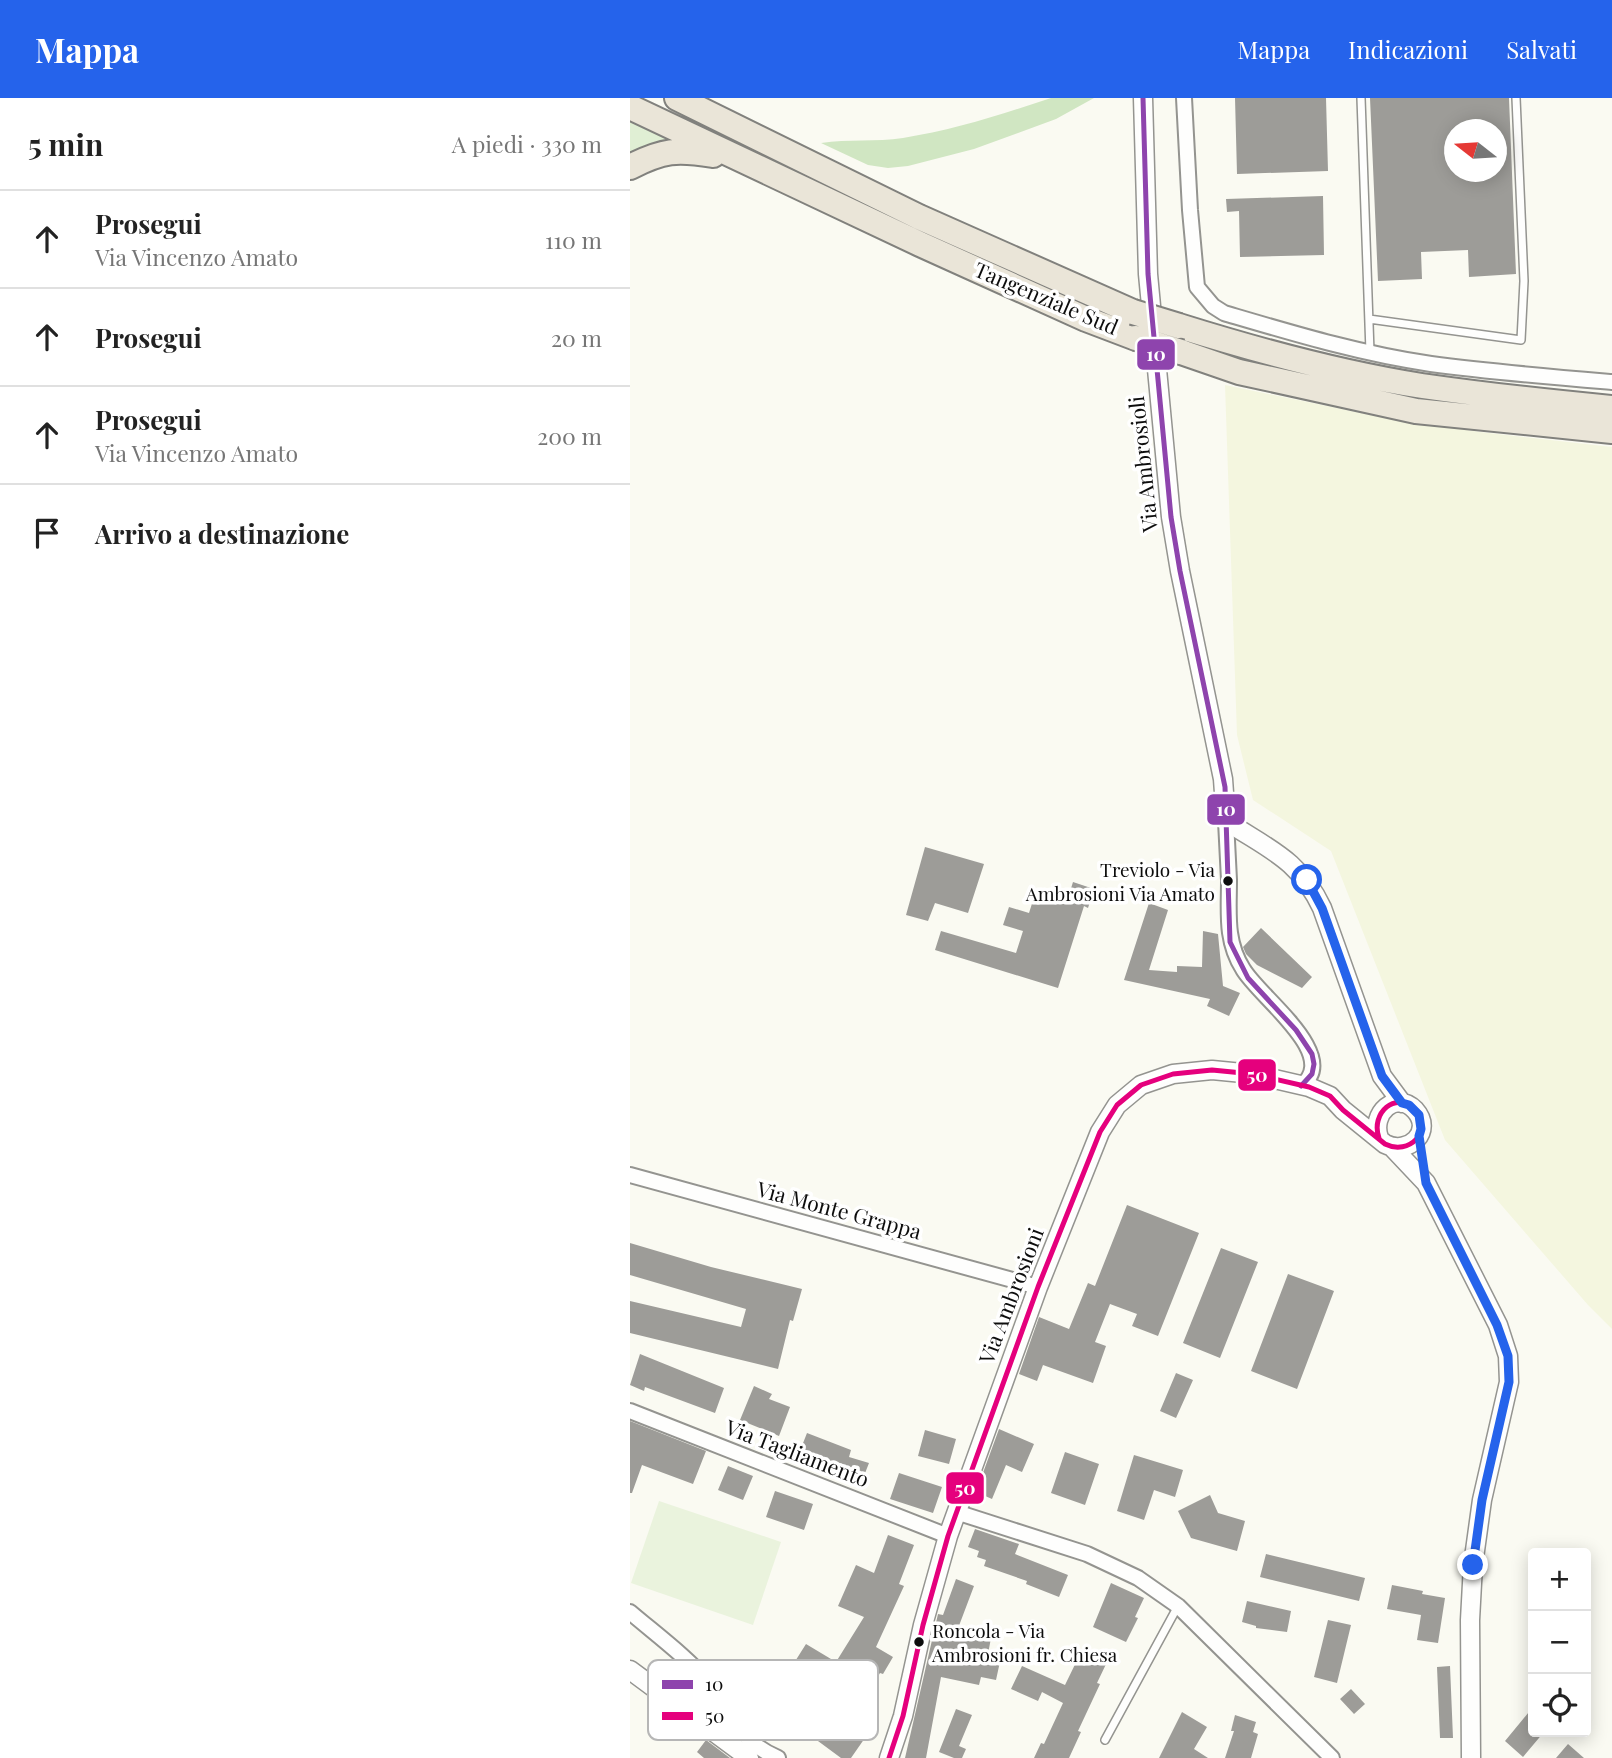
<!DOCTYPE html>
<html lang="it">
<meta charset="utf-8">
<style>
:root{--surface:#fff;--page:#f2f2f2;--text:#222;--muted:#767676;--line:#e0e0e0;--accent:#2563eb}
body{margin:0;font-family:"Playfair Display",serif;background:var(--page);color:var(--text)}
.controls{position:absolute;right:21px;bottom:21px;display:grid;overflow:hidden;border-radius:7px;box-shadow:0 4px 18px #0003}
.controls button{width:63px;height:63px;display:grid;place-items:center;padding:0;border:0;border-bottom:2px solid var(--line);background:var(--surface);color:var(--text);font:35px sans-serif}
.compass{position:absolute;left:814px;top:21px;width:63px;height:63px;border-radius:50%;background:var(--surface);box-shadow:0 4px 18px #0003;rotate:287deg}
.stop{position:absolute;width:21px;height:21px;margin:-16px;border:5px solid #2563eb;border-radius:50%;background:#fff}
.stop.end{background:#2563eb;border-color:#fff;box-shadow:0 2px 7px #0008}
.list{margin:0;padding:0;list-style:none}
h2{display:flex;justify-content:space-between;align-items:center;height:91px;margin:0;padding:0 28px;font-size:30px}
h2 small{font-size:23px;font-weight:400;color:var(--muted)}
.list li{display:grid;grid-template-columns:46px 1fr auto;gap:21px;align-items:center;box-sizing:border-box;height:98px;padding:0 28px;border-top:2px solid var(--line)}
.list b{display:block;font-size:26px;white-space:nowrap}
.list p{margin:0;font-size:23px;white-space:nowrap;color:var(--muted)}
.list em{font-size:23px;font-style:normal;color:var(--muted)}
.icon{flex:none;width:38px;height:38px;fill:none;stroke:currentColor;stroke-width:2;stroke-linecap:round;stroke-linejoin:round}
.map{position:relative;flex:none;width:982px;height:1660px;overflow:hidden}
header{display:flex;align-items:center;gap:42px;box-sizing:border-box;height:98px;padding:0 35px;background:var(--accent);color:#fff}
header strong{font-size:33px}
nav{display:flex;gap:38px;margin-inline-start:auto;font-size:24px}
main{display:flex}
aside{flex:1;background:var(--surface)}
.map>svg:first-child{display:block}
.farmland{fill:#f4f6df}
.green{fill:#e0efd4}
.forest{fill:#d0e6c2}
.pitch{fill:#eaf3dd}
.building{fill:#9d9c98;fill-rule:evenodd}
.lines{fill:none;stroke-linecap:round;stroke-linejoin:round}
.service-casing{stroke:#949490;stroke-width:10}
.minor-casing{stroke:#949490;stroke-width:18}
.tertiary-casing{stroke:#949490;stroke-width:21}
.trunk-casing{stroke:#81817d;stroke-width:28}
.service{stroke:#fefefd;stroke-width:7}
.minor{stroke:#fefefd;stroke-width:14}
.tertiary{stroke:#fefefd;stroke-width:18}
.trunk{stroke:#eae5d8;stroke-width:24}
.trunk-bridge-casing{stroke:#81817d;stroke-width:28;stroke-linecap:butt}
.trunk-bridge{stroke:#eae5d8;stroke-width:24}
.bus-1-casing{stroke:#fff;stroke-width:10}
.bus-2-casing{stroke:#fff;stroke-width:10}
.bus-1{stroke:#8e44ad;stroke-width:5}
.bus-2{stroke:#e5007d;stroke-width:5}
.route{stroke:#2563eb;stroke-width:9}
.bus-dot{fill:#0d0d0d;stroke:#fff;stroke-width:2.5}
.labels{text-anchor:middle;stroke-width:7;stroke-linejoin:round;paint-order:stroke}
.bus-label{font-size:19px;fill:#0d0d0d;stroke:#fff;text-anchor:end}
.street-label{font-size:21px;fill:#0d0d0d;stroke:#fff}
.key{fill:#fff;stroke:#b6b6b6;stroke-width:2}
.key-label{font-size:19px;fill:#0d0d0d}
.line-badge{stroke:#fff;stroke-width:2.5}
.badge-label{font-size:19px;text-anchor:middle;font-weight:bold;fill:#fff}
</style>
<header>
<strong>Mappa</strong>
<nav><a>Mappa</a><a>Indicazioni</a><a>Salvati</a></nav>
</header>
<main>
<aside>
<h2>5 min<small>A piedi · 330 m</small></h2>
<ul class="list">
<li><svg class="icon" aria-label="ahead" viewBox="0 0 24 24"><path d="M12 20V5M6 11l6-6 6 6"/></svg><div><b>Prosegui</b><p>Via Vincenzo Amato</p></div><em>110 m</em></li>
<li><svg class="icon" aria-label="ahead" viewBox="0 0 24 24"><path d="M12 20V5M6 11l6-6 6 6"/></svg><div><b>Prosegui</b></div><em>20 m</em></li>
<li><svg class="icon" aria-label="ahead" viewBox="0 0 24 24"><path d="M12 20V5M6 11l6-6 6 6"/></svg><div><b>Prosegui</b><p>Via Vincenzo Amato</p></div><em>200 m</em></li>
<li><svg class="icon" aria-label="arrive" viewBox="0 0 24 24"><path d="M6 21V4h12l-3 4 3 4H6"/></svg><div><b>Arrivo a destinazione</b></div></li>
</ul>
</aside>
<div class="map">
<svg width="982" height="1660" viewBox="0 0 982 1660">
<rect width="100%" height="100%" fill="#fafaf2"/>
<!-- farmland -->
<path class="farmland" d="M 595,287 L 736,316 L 850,334 L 982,349 L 982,1231 L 958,1207 L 815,1042 L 701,753 L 623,702 L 607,637 Z"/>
<!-- green -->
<path class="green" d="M 0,19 L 51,43 L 16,47 L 0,56 Z"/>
<!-- forest -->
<path class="forest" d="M 421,0 L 464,0 L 426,21 L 344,51 L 278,68 L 258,70 L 238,67 L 191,45 C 218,41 246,44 273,40 C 324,32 373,16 421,0 Z"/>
<!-- pitch -->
<path class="pitch" d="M 29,1403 L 151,1444 L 123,1527 L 1,1485 Z"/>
<!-- building -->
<path class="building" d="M 605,0 L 696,0 L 698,73 L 607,76 Z
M 740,0 L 879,0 L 886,176 L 839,179 L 838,152 L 791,154 L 792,181 L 748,183 ZM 824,32 L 866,32 L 866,74 L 824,74 Z
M 693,98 L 694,157 L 610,159 L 609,113 L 597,114 L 596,101 Z
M 295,749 L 354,766 L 338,815 L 305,805 L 298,823 L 276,817 Z
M 443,784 L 464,791 L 458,810 L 454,808 L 428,890 L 305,852 L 311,833 L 386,855 L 393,833 L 373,827 L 379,809 L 399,815 L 407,790 L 438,800 Z
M 519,805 L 538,812 L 519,872 L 547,874 L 547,868 L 572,869 L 573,833 L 588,836 L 593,888 L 610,895 L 599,918 L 577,908 L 580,901 L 494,882 Z
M 631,830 L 682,879 L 672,890 L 627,867 L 616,856 L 613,849 Z
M 497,1107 L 569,1135 L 528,1238 L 502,1228 L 507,1216 L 480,1206 L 465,1244 L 476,1248 L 463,1285 L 413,1267 L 407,1283 L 389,1276 L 409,1219 L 439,1231 L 458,1185 L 465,1188 Z
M 0,1145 L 81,1169 L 172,1191 L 163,1223 L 160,1222 L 148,1271 L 0,1235 L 0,1203 L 111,1229 L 116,1211 L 0,1177 Z
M 591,1150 L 628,1164 L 590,1260 L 553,1245 Z
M 658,1176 L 704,1193 L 667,1291 L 621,1273 Z
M 10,1256 L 94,1290 L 85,1315 L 15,1289 L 14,1293 L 0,1287 Z
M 546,1275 L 563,1282 L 546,1320 L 530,1313 Z
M 124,1288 L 142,1296 L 139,1301 L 160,1309 L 149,1338 L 110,1322 Z
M 0,1323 L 76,1353 L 63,1386 L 12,1367 L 2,1395 L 0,1395 Z
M 369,1331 L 404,1346 L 392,1374 L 376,1367 L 362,1401 L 346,1394 Z
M 295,1332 L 326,1341 L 319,1366 L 288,1358 Z
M 177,1335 L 221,1352 L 219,1359 L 239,1365 L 230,1388 L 166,1363 Z
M 435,1354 L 469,1366 L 455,1407 L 421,1395 Z
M 504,1357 L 553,1372 L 545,1399 L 524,1392 L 514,1422 L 487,1413 Z
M 98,1368 L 123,1378 L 113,1402 L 88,1392 Z
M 269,1375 L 312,1389 L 303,1415 L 260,1401 Z
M 145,1393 L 183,1406 L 174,1432 L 136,1419 Z
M 580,1397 L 588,1415 L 615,1423 L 607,1453 L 561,1440 L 548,1413 Z
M 345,1431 L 389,1446 L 385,1456 L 438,1477 L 429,1499 L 396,1486 L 397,1483 L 354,1468 L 356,1462 L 347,1459 L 349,1453 L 338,1449 Z
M 258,1437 L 284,1447 L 269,1486 L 274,1488 L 246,1549 L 263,1559 L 253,1576 L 250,1575 L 220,1625 L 237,1637 L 221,1660 L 211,1660 L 169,1629 L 194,1593 L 190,1590 L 195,1583 L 164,1565 L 176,1546 L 206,1564 L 234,1519 L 208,1508 L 226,1467 L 244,1475 Z
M 636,1456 L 735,1480 L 729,1503 L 630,1479 Z
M 326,1481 L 344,1488 L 327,1533 L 361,1540 L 358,1556 L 371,1559 L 366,1582 L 351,1579 L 349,1587 L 311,1579 L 296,1660 L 275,1660 L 308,1516 L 313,1517 Z
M 481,1485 L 514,1500 L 505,1519 L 508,1520 L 496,1544 L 463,1529 Z
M 762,1487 L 793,1493 L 792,1496 L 815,1500 L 808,1545 L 787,1542 L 791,1517 L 757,1511 Z
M 617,1503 L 661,1513 L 657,1534 L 626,1530 L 626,1528 L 612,1524 Z
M 698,1522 L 721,1527 L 707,1585 L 684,1579 Z
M 453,1550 L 478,1562 L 467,1585 L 470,1586 L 448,1633 L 451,1634 L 439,1660 L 404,1660 L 411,1645 L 414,1646 L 433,1605 L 412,1594 L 408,1603 L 381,1591 L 392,1568 L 435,1587 Z
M 820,1568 L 823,1640 L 810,1640 L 807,1569 Z
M 721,1591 L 735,1606 L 724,1616 L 710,1601 Z
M 903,1609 L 903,1634 L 914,1634 L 893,1659 L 875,1643 Z
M 326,1611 L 342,1617 L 329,1648 L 336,1651 L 332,1660 L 324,1660 L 309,1654 Z
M 552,1614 L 577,1629 L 564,1651 L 578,1660 L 529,1660 Z
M 605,1617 L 626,1624 L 623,1634 L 628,1636 L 621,1660 L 595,1660 L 604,1633 L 601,1633 Z
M 76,1642 L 100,1660 L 74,1660 L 67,1654 Z
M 938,1646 L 954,1660 L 926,1660 Z"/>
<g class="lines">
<defs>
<path id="service" d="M 731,0 L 740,254
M 739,221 L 891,242 L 894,183 L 886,0
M 475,1642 L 548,1508"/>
<path id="minor" d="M 554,0 L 560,112 L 567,189 L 583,208 L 594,215 C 662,235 731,256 801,266 C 861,274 922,279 982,284
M 596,723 C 597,743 598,762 599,782 C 599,814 595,843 613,871 C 629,899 712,957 671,988
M 0,1077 L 408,1189
M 0,1313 L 318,1438
M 326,1414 L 457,1456 L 508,1480 L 548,1508 L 702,1660
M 0,1514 C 27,1537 57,1559 80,1586 C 108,1618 103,1640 148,1660"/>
<path id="tertiary" d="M 513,0 L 518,176 L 541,419 L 550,473 L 593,681 L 596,723 C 638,751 669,761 692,810 L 752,978 L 772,1005
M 762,1049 L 796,1085 L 868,1227 L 878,1258 L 879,1284 L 852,1402 L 843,1467 L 840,1522 L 841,1660
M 0,1572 L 119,1660
M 259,1660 L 273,1618 L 293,1527 L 318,1438 L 408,1189 L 470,1034 L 487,1007 L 511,987 L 543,976 L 582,972 L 623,976 L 679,989 L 700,998 L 713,1012 L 755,1046 C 779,1058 804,1033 785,1012 C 766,992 740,1015 749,1040"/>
<path id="trunk" d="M 47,0 L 289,119 L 503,214
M 0,9 L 290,146 L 456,221 L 506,240
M 0,69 C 33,52 47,51 83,57
M 549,228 C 629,253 709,275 792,288 C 855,297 919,304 982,310
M 551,254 L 609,274 L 786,313 L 982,333"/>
</defs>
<!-- service casing -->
<use href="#service" class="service-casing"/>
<!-- minor casing -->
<use href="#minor" class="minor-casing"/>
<!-- tertiary casing -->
<use href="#tertiary" class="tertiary-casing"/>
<!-- trunk casing -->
<use href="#trunk" class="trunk-casing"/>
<!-- service -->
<use href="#service" class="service"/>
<!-- minor -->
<use href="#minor" class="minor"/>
<!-- tertiary -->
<use href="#tertiary" class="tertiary"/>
<!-- trunk -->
<use href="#trunk" class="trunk"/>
<defs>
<path id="trunk-bridge" d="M 503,214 L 549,228
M 506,240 L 551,254"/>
</defs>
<!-- trunk-bridge casing -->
<use href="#trunk-bridge" class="trunk-bridge-casing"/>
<!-- trunk-bridge -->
<use href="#trunk-bridge" class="trunk-bridge"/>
<defs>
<path id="bus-1" d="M 513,0 L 518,176 L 541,419 L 550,473 L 595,689 L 600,844 L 618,880 L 666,932 L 682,956 L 684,966 L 682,976 L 671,988"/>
<path id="bus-2" d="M 259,1660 L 273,1618 L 293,1527 L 318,1438 L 408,1189 L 470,1034 L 487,1007 L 511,987 L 543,976 L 582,972 L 623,976 L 679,989 L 700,998 L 713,1012 L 755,1046 C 779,1058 804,1033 785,1012 C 766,992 740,1015 749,1040"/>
</defs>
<!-- bus-1 casing -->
<use href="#bus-1" class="bus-1-casing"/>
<!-- bus-2 casing -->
<use href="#bus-2" class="bus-2-casing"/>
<!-- bus-1 -->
<use href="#bus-1" class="bus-1"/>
<!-- bus-2 -->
<use href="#bus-2" class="bus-2"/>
</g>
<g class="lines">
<!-- route -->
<path class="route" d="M 677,782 L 692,810 L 752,978 L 772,1005 L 779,1007 L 789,1017 L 791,1031 L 789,1038 L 796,1085 L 867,1227 L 878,1258 L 879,1284 L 852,1402 L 843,1467"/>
</g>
<!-- markers -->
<g class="bus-dot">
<circle cx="598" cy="783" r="6"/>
<circle cx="289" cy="1544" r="6"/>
</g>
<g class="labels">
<!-- bus labels -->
<g class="bus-label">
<text x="585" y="779">Treviolo - Via<tspan x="585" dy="24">Ambrosioni Via Amato</tspan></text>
<text x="302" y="1540" text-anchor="start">Roncola - Via<tspan x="302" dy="24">Ambrosioni fr. Chiesa</tspan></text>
</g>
<!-- street labels -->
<g class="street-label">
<text transform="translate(416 201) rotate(23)" y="7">Tangenziale Sud</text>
<text transform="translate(514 366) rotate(-96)" y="7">Via Ambrosioli</text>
<text transform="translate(209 1113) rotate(15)" y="7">Via Monte Grappa</text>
<text transform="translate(382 1198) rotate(-69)" y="7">Via Ambrosioni</text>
<text transform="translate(167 1356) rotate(21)" y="7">Via Tagliamento</text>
</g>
</g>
<!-- legend -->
<rect x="18" y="1562" width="230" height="80" rx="10" class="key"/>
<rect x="32" y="1582" width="31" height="9" fill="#8e44ad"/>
<rect x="32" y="1614" width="31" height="8" fill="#e5007d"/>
<g class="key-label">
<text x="75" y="1593">10</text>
<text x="75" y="1625">50</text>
</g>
<g class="line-badge">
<rect x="506" y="240" width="40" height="33" rx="7" fill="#8e44ad"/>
<rect x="576" y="695" width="40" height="33" rx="7" fill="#8e44ad"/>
<rect x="607" y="960" width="40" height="34" rx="7" fill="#e5007d"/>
<rect x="315" y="1373" width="40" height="34" rx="7" fill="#e5007d"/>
</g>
<g class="badge-label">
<text x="526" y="263">10</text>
<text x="596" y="718">10</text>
<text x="627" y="984">50</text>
<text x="335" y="1397">50</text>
</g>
</svg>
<div class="controls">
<button>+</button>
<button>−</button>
<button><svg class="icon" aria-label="locate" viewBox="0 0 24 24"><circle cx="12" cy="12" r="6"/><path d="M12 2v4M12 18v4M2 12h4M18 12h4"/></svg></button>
</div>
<svg class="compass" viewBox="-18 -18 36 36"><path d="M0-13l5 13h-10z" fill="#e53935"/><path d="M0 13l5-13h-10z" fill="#767676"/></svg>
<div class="stop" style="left:677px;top:782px"></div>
<div class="stop end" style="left:843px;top:1467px"></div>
</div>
</main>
